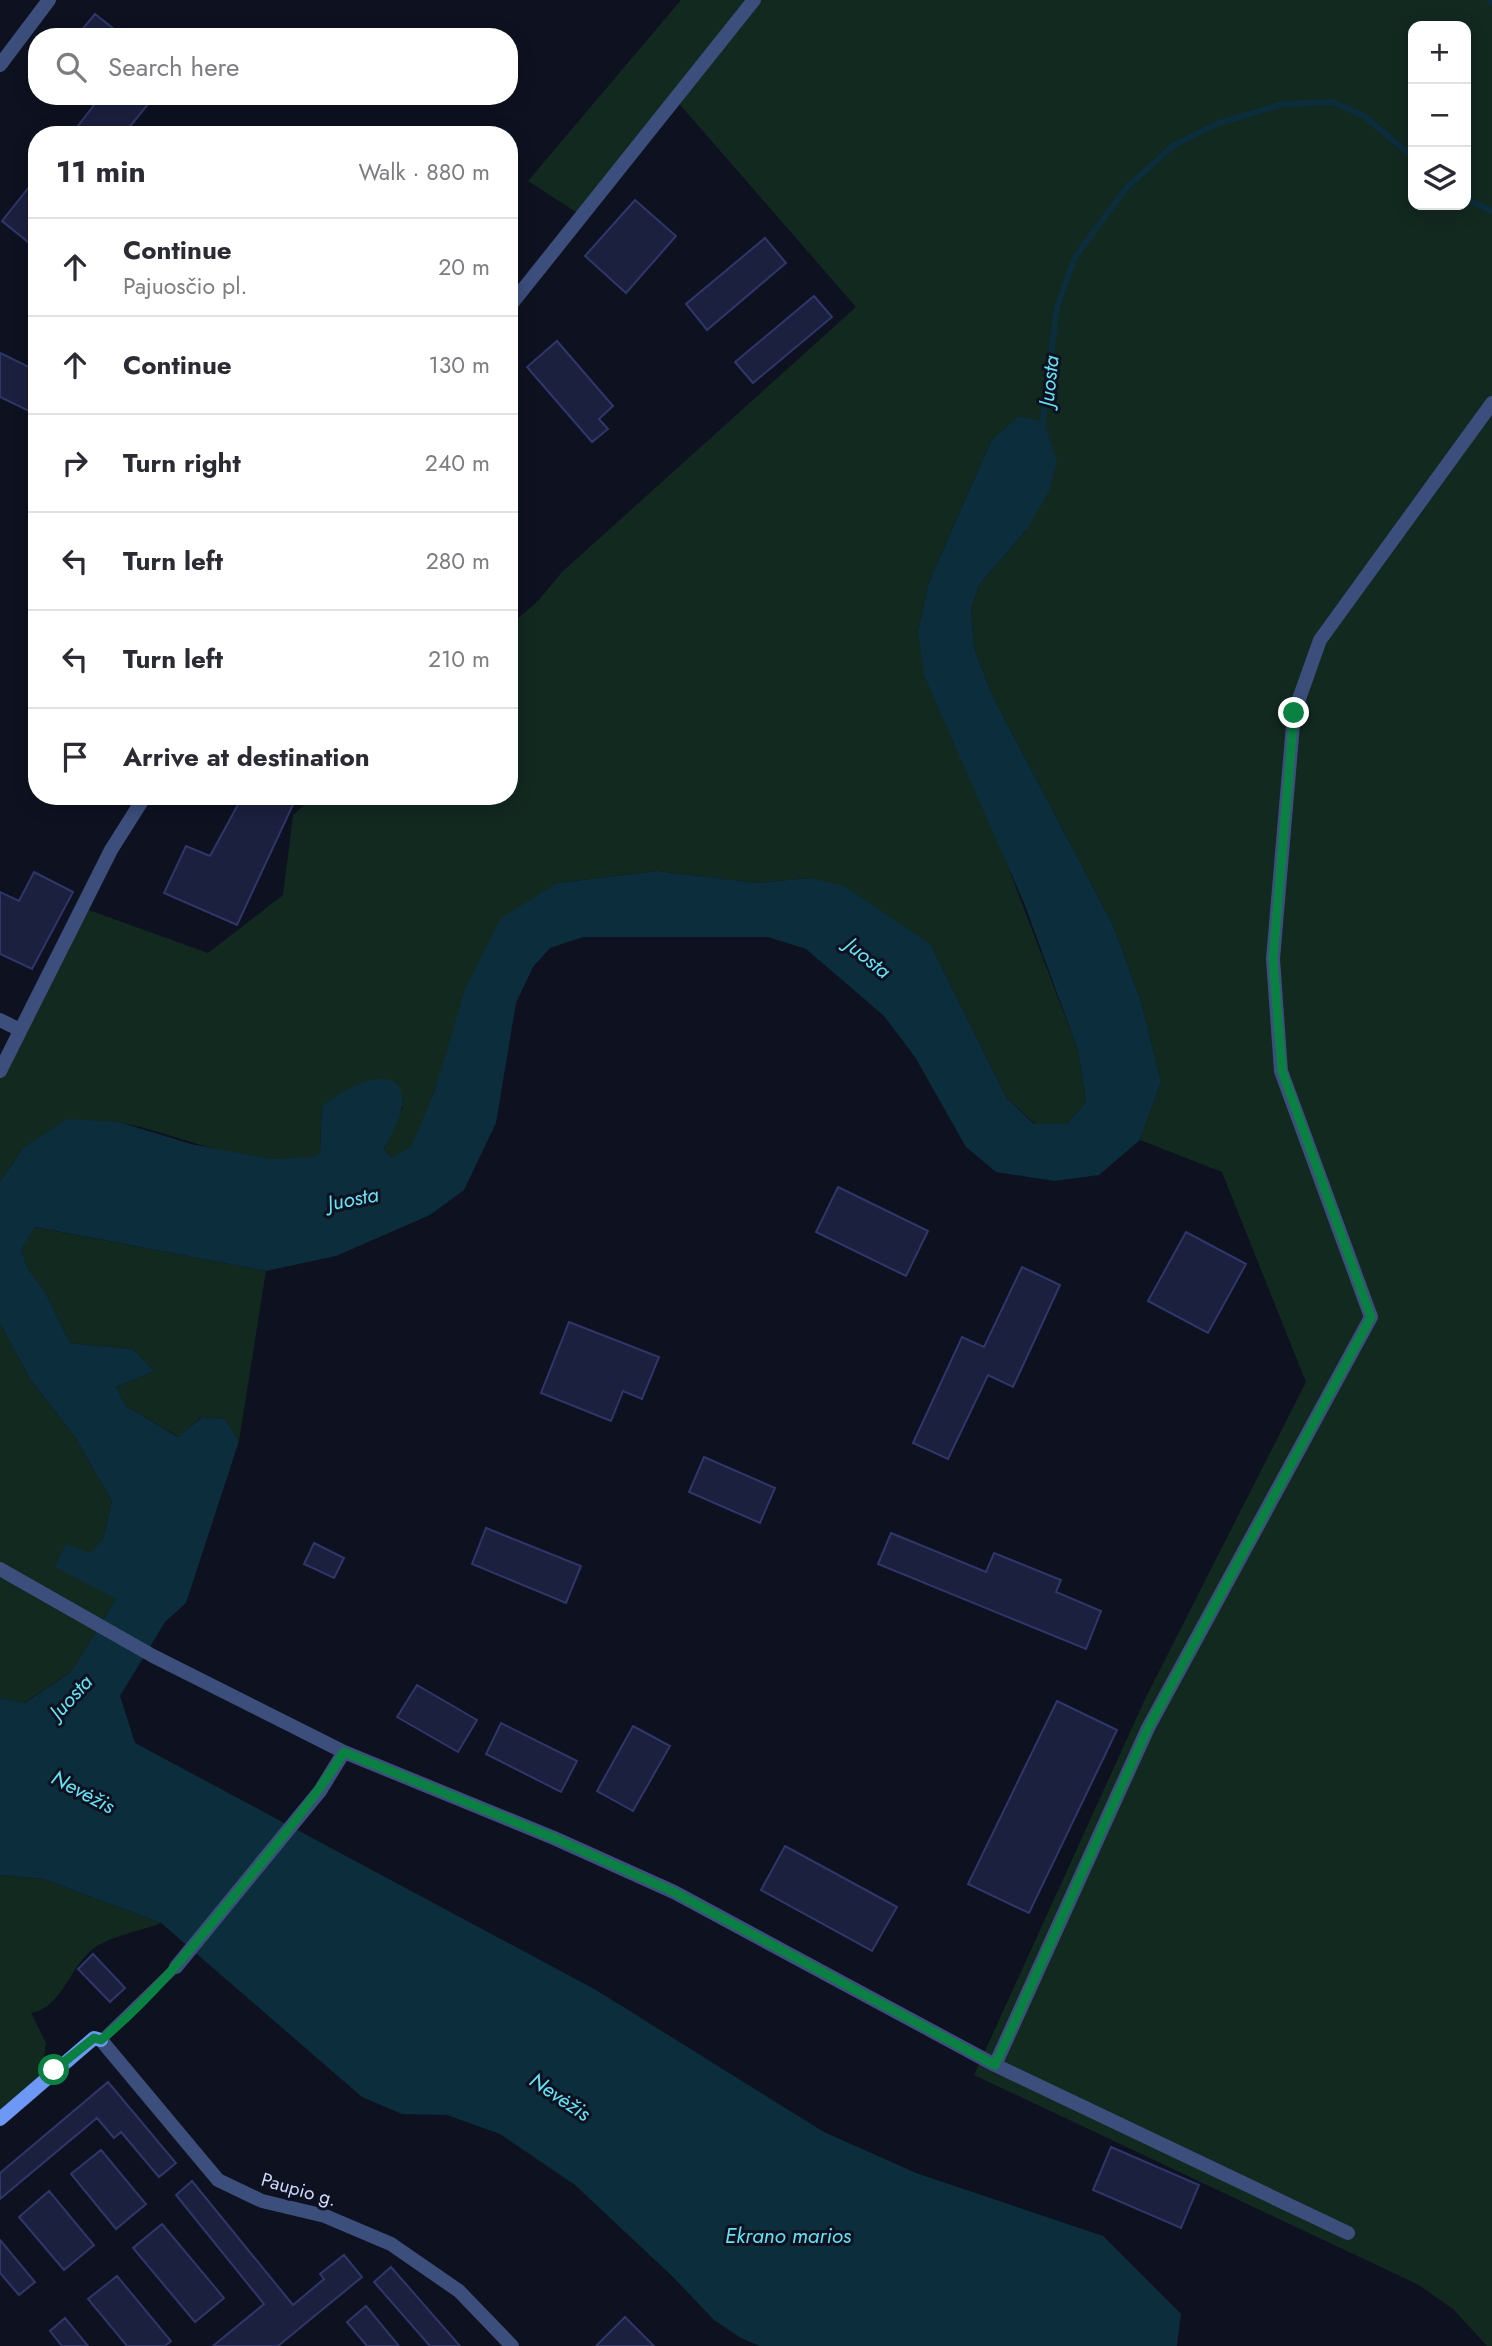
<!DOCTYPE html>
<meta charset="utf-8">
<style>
:root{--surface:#fff;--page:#f7f7f7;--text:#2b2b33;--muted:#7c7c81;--line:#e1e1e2}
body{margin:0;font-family:Jost,sans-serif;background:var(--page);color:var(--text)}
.controls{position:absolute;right:21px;top:21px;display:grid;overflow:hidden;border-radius:14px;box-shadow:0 4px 18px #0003}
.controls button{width:63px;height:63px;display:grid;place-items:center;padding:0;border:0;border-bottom:2px solid var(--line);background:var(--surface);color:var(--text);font:35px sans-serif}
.stop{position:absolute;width:21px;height:21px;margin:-16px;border:5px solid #0b8043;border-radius:50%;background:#fff}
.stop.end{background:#0b8043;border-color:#fff;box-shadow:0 2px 7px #0008}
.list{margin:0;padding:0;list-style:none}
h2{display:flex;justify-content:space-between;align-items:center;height:91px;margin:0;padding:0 28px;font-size:30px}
h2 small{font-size:23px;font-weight:400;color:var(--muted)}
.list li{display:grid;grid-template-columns:46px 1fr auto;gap:21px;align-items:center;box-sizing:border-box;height:98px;padding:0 28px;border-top:2px solid var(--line)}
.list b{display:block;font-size:26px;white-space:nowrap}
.list p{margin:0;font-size:23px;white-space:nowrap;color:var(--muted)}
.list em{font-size:23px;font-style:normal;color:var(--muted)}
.icon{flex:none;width:38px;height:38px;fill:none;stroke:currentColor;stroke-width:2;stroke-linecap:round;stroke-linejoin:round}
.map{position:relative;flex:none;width:1492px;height:2346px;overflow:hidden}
.search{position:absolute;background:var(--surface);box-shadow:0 4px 18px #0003;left:28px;top:28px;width:490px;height:77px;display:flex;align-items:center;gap:18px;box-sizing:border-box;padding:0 24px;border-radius:28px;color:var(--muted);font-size:26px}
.panel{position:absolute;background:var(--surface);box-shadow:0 4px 18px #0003;left:28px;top:126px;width:490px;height:679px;border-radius:28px}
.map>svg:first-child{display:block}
.green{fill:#122920;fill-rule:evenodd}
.water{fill:#0c2d3b}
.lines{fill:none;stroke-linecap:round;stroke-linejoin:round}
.stream{stroke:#0c2d3b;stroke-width:6}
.building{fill:#1c203f;stroke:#2f376a;stroke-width:2}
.service{stroke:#3c4f7c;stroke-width:10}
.minor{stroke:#3c4f7c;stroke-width:14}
.secondary{stroke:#6d98f6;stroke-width:14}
.route{stroke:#0b8043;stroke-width:9}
.labels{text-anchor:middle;stroke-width:6;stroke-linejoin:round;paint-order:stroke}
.street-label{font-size:19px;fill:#d0dafc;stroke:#0e1120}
.water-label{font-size:21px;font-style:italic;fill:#65e3f5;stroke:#0e1120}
</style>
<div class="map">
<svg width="1492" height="2346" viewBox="0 0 1492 2346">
<rect width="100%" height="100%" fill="#0e1120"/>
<!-- green -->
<path class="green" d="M 681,0 L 1492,0 L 1492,2346 L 1487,2346 L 1453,2309 L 1419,2285 L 974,2075 L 1146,1697 L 1306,1382 L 1222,1172 L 1140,1140 L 1161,1082 L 1141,1001 L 1113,925 L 992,695 L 974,648 L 971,609 L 979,585 L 1027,529 L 991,441 L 929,582 L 918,631 L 1078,1050 L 1086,1102 L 1067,1124 L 1035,1124 L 1006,1097 L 931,945 L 809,878 L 758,883 L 657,871 L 557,883 L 437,1084 L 411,1148 L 391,1158 L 384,1149 L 403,1107 L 322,1106 L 320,1153 C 271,1179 172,1131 122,1123 C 105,1120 43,1142 23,1148 L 0,1182 L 0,1071 L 83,908 L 208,953 L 283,895 L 293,815 L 314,796 L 509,796 L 509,626 L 538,601 L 562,572 L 856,307 L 675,99 L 582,216 L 528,181 ZM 1413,26 L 1466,26 L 1466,205 L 1413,205 Z
M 34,1227 L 266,1271 L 239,1441 L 225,1419 L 201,1417 L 179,1437 L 126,1406 L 116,1387 L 154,1371 L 133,1349 L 70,1343 L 44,1290 L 28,1269 L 21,1250 Z
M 0,1323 L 30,1379 L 75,1437 L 112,1501 L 103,1539 L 90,1554 L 116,1599 L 71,1672 L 24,1703 L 0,1698 Z
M 0,1875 L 43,1879 L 161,1923 C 141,1931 111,1936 94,1948 C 69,1967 63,2007 31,2013 L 46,2043 L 42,2074 L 0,2111 Z"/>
<!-- water -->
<path class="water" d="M 1019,416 L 1044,422 L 1057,462 L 1049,491 L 1027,529 L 979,585 L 971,609 L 974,648 L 992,695 L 1113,925 L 1141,1001 L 1161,1082 L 1140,1140 L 1099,1175 L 1054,1181 L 996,1172 L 966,1147 L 915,1057 L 884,1016 L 806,949 L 768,937 L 583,937 L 550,948 L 533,967 L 516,1003 L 496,1123 L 464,1190 L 430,1215 L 336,1256 L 266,1271 L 35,1227 L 21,1250 L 28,1269 L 44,1290 L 70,1343 L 133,1349 L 154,1371 L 116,1387 L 126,1406 L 178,1437 L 202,1417 L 225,1419 L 239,1441 L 186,1603 L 165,1622 L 120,1696 L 135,1743 L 596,1990 L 824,2132 L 916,2173 L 1103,2236 L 1181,2314 L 1177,2346 L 760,2346 L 741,2338 L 714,2320 L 671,2275 L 575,2185 L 500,2134 L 447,2115 L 402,2114 L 362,2097 L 161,1923 L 43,1879 L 0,1875 L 0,1698 L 25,1703 L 71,1672 L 116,1599 L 55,1567 L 66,1544 L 90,1553 L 103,1539 L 112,1501 L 75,1437 L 30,1379 L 0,1323 L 0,1182 L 23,1148 L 67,1119 L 119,1122 L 191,1144 L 271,1159 L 311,1157 L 320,1153 L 322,1106 C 340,1092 376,1069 398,1084 C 410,1107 394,1127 384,1149 L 391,1158 L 411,1147 L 437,1084 L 465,989 L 501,918 L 557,883 L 657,871 L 758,883 L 809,878 L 845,886 L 931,945 L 1006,1097 L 1034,1124 L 1067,1124 L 1086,1102 L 1078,1050 L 1024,903 L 924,675 L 918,631 L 929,582 L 991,441 Z"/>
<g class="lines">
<!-- stream -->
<path class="stream" d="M 1490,0 L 1492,3
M 1466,199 L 1492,211
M 1042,427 L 1057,307 L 1075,257 L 1127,187 L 1174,145 L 1219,123 L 1283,104 L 1333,102 L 1364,116 L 1413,157"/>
</g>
<!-- building -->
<path class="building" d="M 95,14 L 124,37 L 76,37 Z
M 101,96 L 142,96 L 149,103 L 123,135 L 71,135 Z
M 37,177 L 37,241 L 33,246 L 2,221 Z
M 635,200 L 676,236 L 626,293 L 585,256 Z
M 765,238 L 786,263 L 707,330 L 686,304 Z
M 814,296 L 832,317 L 753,383 L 735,362 Z
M 557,341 L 613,406 L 599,419 L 608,429 L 592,442 L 527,367 Z
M 0,353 L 37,371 L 37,401 L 31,412 L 0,397 Z
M 236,796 L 297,796 L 237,925 L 164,893 L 186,846 L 210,856 L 241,799 Z
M 34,872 L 73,892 L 32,969 L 0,954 L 0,892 L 19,901 Z
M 838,1187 L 928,1231 L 906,1276 L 816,1232 Z
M 1186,1232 L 1246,1264 L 1208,1333 L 1148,1301 Z
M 1022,1267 L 1060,1285 L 1013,1387 L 988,1375 L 948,1459 L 913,1443 L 962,1337 L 984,1347 Z
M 569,1322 L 659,1357 L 642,1399 L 623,1391 L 611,1421 L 541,1393 Z
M 704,1457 L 775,1488 L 760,1523 L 689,1492 Z
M 486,1528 L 581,1566 L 566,1603 L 472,1564 Z
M 891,1533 L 986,1572 L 994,1553 L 1061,1580 L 1056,1592 L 1101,1611 L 1086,1649 L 878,1564 Z
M 314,1543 L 344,1558 L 334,1578 L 304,1564 Z
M 417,1685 L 477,1720 L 458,1752 L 397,1717 Z
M 1057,1701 L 1117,1730 L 1029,1913 L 968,1884 Z
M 501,1723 L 577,1761 L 561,1792 L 486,1754 Z
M 633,1726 L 670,1746 L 633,1811 L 597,1791 Z
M 785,1846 L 897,1907 L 872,1951 L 761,1890 Z
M 93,1954 L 125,1988 L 110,2002 L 78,1969 Z
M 108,2082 L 176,2163 L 159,2177 L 121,2132 L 114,2138 L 97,2118 L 0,2199 L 0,2173 Z
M 1111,2147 L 1199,2185 L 1181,2228 L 1093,2190 Z
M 101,2150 L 146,2204 L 116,2229 L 71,2174 Z
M 192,2181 L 293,2305 L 324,2279 L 320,2274 L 344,2255 L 362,2277 L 278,2346 L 213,2346 L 264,2304 L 176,2195 Z
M 49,2191 L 94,2245 L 64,2270 L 19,2217 Z
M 162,2224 L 224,2298 L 195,2322 L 133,2248 Z
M 0,2240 L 35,2282 L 19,2295 L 0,2273 Z
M 391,2267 L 460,2346 L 430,2346 L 374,2282 Z
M 117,2276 L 171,2341 L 165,2346 L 127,2346 L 88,2299 Z
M 366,2306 L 399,2346 L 367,2346 L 347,2322 Z
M 625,2317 L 654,2346 L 596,2346 Z
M 65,2318 L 88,2346 L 62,2346 L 50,2331 Z"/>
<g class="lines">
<!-- service -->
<path class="service" d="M 101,2040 L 176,1967"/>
<!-- minor -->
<path class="minor" d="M 0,65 L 49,0
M 509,307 L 754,0
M 0,1020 L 20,1030
M 0,1071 L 111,850 L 145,796
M 0,1569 L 153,1656 L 344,1752 L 320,1791 L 176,1967
M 344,1752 L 554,1838 L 674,1892 L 995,2065 L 1348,2233
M 101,2040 L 218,2180 L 262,2201 L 325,2216 L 391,2244 L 459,2291 L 512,2346
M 995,2065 L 1148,1728 L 1371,1317 L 1281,1071 L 1273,959 L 1294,713 L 1320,640 L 1492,403"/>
<!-- secondary -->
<path class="secondary" d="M 0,2119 L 94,2038 L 101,2040"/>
</g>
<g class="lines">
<!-- route -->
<path class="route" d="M 54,2070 L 94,2038 L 101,2040 C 155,1995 198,1940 243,1885 C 278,1842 314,1800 344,1752 L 554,1838 L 674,1892 L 995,2065 L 1148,1728 L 1371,1317 L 1282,1071 L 1273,959 L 1294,713"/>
</g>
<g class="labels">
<!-- street labels -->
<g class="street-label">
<text transform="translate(299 2189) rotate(16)" y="7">Paupio g.</text>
</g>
<!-- water labels -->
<g class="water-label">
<text transform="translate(1049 381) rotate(-84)" y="7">Juosta</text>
<text transform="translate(868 958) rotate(39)" y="7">Juosta</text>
<text transform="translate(353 1199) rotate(-11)" y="7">Juosta</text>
<text transform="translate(71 1697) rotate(-47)" y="7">Juosta</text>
<text transform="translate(83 1792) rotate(28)" y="7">Nevėžis</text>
<text transform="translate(560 2097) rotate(34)" y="7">Nevėžis</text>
<text x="788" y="2243">Ekrano marios</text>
</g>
</g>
</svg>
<div class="controls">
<button>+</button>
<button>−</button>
<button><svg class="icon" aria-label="layers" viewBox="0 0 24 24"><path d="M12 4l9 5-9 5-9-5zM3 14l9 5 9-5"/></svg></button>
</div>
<div class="stop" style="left:54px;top:2070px"></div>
<div class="stop end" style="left:1294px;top:713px"></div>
<div class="search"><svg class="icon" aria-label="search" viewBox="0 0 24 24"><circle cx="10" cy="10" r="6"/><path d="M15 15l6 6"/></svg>Search here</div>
<section class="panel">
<h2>11 min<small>Walk · 880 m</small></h2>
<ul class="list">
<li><svg class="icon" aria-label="ahead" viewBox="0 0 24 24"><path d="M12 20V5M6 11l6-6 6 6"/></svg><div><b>Continue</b><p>Pajuosčio pl.</p></div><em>20 m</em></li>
<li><svg class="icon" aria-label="ahead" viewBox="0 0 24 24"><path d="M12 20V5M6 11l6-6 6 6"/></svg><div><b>Continue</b></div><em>130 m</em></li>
<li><svg class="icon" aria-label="right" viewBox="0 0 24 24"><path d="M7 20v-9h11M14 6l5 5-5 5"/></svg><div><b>Turn right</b></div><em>240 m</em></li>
<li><svg class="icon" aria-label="left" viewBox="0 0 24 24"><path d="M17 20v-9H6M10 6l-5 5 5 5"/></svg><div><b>Turn left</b></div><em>280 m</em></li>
<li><svg class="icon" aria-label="left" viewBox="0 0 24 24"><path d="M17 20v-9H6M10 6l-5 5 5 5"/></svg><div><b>Turn left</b></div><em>210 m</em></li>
<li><svg class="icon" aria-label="arrive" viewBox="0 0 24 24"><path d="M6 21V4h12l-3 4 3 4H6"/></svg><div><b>Arrive at destination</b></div></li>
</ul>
</section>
</div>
